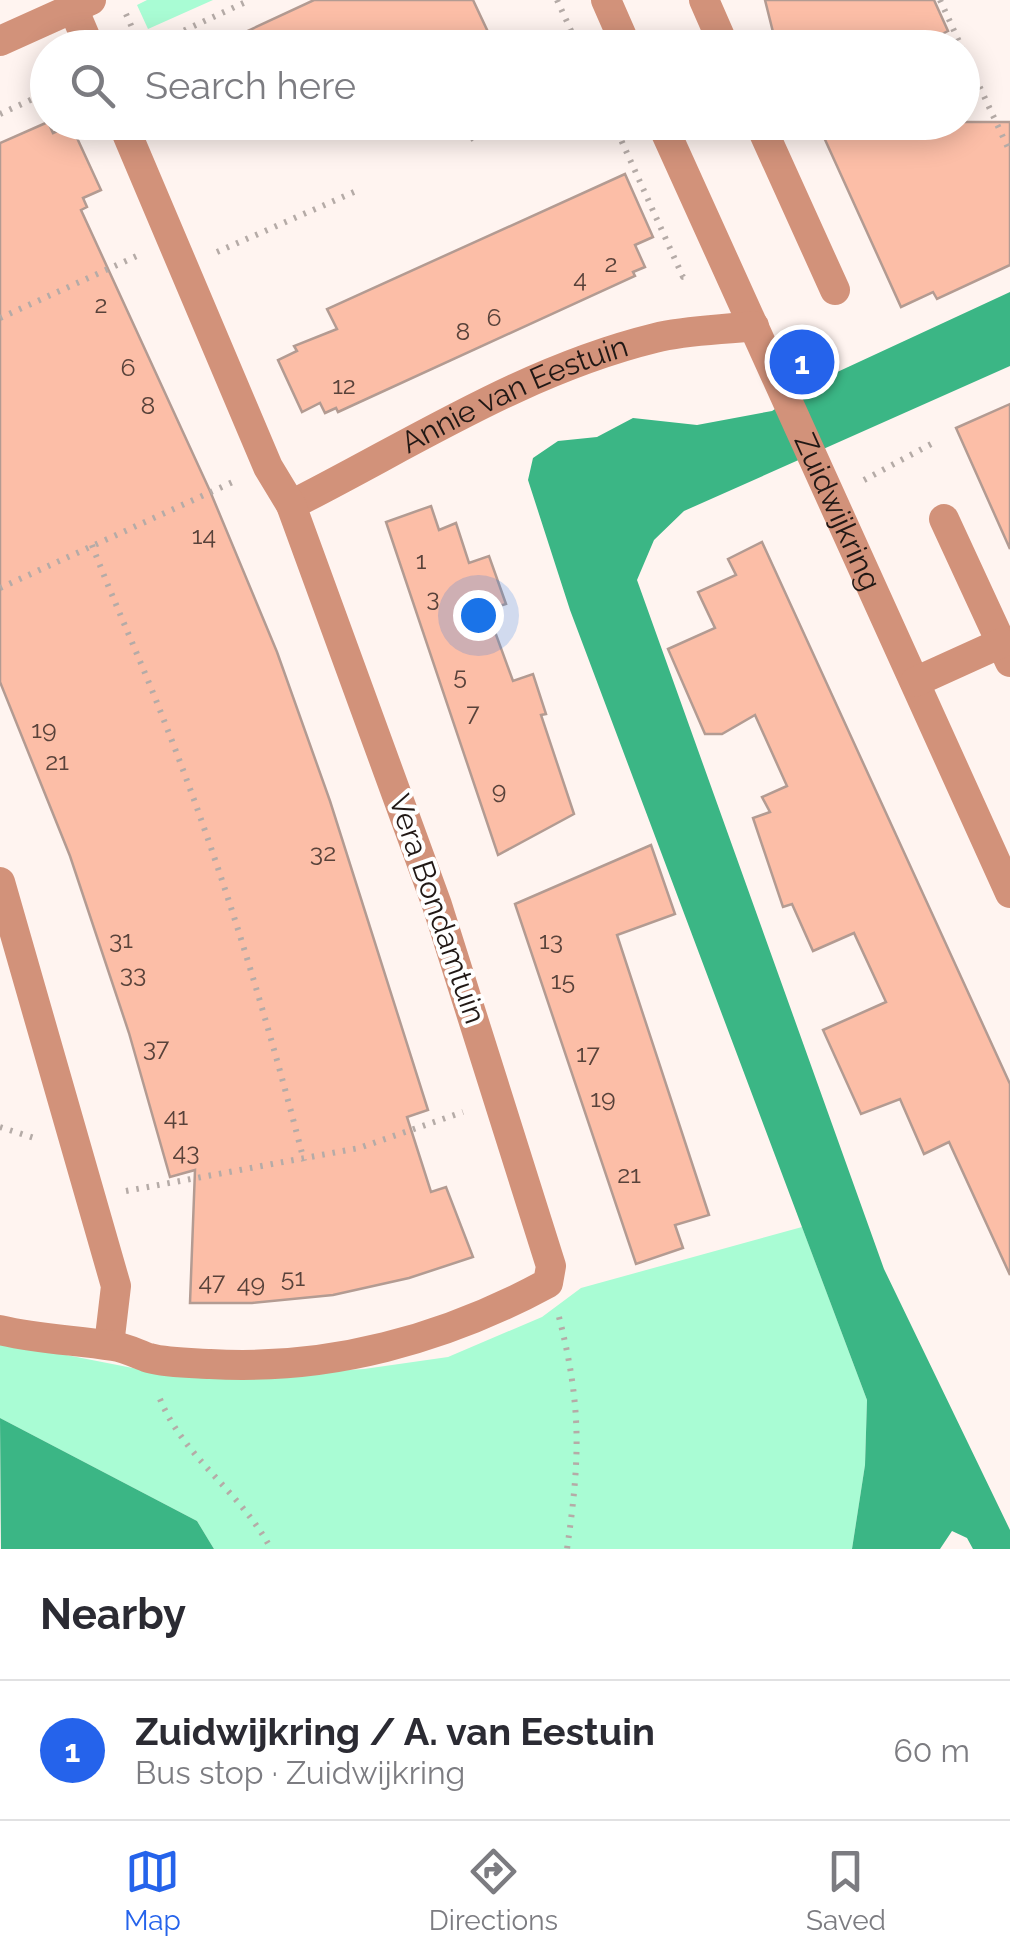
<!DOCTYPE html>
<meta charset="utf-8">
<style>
:root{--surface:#fff;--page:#f2f2f3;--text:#2b2b33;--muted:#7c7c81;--line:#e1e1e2;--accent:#2563eb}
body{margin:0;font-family:Raleway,sans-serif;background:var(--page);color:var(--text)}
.you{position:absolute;left:478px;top:615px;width:35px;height:35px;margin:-25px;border:8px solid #fff;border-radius:50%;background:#1a73e8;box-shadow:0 0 0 15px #1a73e833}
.badge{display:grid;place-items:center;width:65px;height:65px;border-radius:50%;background:var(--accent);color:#fff;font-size:32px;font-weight:700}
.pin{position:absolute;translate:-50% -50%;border:5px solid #fff;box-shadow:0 2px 10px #0006}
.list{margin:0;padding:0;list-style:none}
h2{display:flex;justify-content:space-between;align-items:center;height:130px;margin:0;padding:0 40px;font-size:42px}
h2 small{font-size:32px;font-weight:400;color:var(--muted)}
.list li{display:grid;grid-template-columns:65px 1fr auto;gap:30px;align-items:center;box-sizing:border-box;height:140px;padding:0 40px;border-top:2px solid var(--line)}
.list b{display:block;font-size:38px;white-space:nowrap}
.list p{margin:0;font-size:32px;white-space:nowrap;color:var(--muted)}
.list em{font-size:32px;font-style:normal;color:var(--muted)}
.icon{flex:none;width:55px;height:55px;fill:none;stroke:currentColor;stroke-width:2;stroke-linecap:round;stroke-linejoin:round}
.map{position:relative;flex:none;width:1010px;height:1549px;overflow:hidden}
.search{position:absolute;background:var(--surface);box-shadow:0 5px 25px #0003;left:30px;right:30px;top:30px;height:110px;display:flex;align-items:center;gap:25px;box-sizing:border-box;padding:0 35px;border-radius:55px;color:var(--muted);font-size:38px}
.sheet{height:270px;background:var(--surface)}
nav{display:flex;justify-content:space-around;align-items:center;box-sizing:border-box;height:140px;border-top:2px solid var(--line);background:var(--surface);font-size:28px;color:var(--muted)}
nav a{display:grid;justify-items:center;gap:5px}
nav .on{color:var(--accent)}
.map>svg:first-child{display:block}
.green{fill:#a9fcd4}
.water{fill:#3bb685}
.building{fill:#fcbea7;stroke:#b39b92;stroke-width:2.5}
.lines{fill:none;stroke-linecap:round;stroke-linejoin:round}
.path{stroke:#b5aba7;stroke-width:6;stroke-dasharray:2.5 8;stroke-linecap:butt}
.minor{stroke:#d2927a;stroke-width:30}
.labels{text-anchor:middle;stroke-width:8;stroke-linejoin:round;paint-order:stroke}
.number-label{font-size:25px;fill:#58423a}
.street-label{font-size:30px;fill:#211815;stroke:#fff}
</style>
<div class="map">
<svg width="1010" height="1549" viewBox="0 0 1010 1549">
<rect width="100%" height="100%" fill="#fff4f0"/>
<!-- green -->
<path class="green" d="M 147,0 L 213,0 L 148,29 L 137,5 Z
M 802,1227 L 867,1400 L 865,1465 L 852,1549 L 214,1549 L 197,1521 L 0,1418 L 0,1342 L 148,1371 L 240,1377 L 364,1369 L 448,1357 L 542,1317 L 581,1288 Z"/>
<!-- water -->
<path class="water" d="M 1010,292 L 1010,366 L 684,511 L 654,540 L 637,580 L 884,1269 L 1010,1530 L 1010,1549 L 973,1549 L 967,1538 L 952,1531 L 940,1549 L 852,1549 L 865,1465 L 867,1400 L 570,610 L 528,480 L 533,458 L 558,441 L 597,437 L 633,418 L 697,425 L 772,411 L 820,380 Z
M 0,1418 L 197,1521 L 214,1549 L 1,1549 Z"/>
<!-- building -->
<path class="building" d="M 314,0 L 473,0 L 488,32 L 454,48 L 400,48 L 398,43 L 388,48 L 211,48 Z
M 765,0 L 934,0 L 948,31 L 914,48 L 777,48 Z
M 48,122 L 53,133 L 71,125 L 101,190 L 83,198 L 87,207 L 81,210 L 210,491 L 277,652 L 330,801 L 428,1110 L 407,1117 L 431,1192 L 446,1187 L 473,1257 L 409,1278 L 333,1295 L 252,1303 L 190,1303 L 195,1170 L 170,1177 L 129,1033 L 70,856 L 0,682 L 0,143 Z
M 817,122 L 1010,122 L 1010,265 L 937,299 L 933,292 L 901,307 Z
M 625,174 L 653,237 L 635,245 L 645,267 L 633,272 L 635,276 L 338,412 L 336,408 L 325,413 L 320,403 L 302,412 L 278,360 L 297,351 L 294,346 L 337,329 L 327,309 Z
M 1010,404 L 1010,549 L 956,428 Z
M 431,506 L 439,530 L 456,523 L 469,563 L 489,556 L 506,604 L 487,610 L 513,681 L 533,674 L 546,714 L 541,715 L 574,814 L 498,855 L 386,522 Z
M 762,542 L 1010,1084 L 1010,1275 L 949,1142 L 924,1154 L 900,1099 L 861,1114 L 823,1030 L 886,1002 L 854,933 L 813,951 L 792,904 L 783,907 L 753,818 L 770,812 L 762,797 L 787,786 L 755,715 L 722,734 L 705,734 L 668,649 L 715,628 L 698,592 L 736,575 L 728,559 Z
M 651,845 L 675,914 L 617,935 L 709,1215 L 675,1225 L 683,1248 L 636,1264 L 515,904 Z"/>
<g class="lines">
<!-- path -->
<path class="path" d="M 557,0 L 579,48
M 940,0 L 962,48
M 126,14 L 141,48
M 146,48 L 250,0
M 962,49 L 1010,152
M 40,66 L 48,84
M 0,114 L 48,92
M 613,122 L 683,277 L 687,277
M 470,139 L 506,122
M 217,252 L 354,192
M 0,318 L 139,255
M 864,480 L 933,443
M 92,545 C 115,605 142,663 165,723 C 221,865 266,1013 304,1161
M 0,588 L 235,481
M 0,1127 L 34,1138
M 126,1191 L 359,1148 L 463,1112
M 559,1317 C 582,1407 580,1459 567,1549
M 160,1399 C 184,1458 241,1492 271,1549"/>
<!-- minor -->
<g class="minor">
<path d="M 606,0 L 627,48"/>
<path d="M 704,0 L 725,48"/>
<path d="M 73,8 L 90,48"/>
<path d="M 0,41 L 91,0"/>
<path id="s1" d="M 661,122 L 1010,893"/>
<path d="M 759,122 L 835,290"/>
<path id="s2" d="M 291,505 C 410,445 524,370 655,338 C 686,330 722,330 754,326"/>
<path d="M 944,519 L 1010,662"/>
<path d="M 915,682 L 1001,643"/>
<path d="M 0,882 L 116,1286 L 109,1345"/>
<path d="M 0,1330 C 38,1339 75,1340 113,1346 C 127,1348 137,1354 149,1358 C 167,1363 192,1363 210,1364 C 329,1371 445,1339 548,1283 L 551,1266 L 437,905 L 291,505 L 268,467 L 122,122"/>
</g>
</g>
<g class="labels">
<!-- number labels -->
<g class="number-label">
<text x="611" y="272">2</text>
<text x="580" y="287">4</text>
<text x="101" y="313">2</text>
<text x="494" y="326">6</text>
<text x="463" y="340">8</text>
<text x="128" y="376">6</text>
<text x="344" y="394">12</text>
<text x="148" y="414">8</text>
<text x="204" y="544">14</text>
<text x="421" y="569">1</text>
<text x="433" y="606">3</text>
<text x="460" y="684">5</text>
<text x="473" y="721">7</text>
<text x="44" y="738">19</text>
<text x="57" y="770">21</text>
<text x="499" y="799">9</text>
<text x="323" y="861">32</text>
<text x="121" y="948">31</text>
<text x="551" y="949">13</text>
<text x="133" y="982">33</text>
<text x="563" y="989">15</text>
<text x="156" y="1056">37</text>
<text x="588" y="1062">17</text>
<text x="603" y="1107">19</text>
<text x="176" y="1125">41</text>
<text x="186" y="1160">43</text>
<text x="629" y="1183">21</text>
<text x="293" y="1286">51</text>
<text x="212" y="1290">47</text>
<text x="251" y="1292">49</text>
</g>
<!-- street labels -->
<g class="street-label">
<text dy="10" stroke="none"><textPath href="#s2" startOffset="250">Annie van Eestuin</textPath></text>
<text dy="10" stroke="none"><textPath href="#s1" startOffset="428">Zuidwijkring</textPath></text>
<text transform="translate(437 909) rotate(71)" y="10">Vera Bondamtuin</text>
</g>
</g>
</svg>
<div class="you"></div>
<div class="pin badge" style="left:802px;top:362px">1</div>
<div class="search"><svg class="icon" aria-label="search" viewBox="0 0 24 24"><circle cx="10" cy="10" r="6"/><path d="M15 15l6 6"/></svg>Search here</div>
</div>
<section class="sheet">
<h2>Nearby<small></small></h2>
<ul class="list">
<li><span class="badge">1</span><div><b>Zuidwijkring / A. van Eestuin</b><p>Bus stop · Zuidwijkring</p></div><em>60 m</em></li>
</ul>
</section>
<nav>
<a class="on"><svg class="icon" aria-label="map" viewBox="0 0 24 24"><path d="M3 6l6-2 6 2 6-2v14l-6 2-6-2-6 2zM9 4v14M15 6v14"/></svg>Map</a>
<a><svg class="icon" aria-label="directions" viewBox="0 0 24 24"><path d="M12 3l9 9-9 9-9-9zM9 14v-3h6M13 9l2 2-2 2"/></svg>Directions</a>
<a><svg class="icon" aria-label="saved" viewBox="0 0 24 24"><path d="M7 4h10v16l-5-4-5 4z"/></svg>Saved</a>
</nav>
